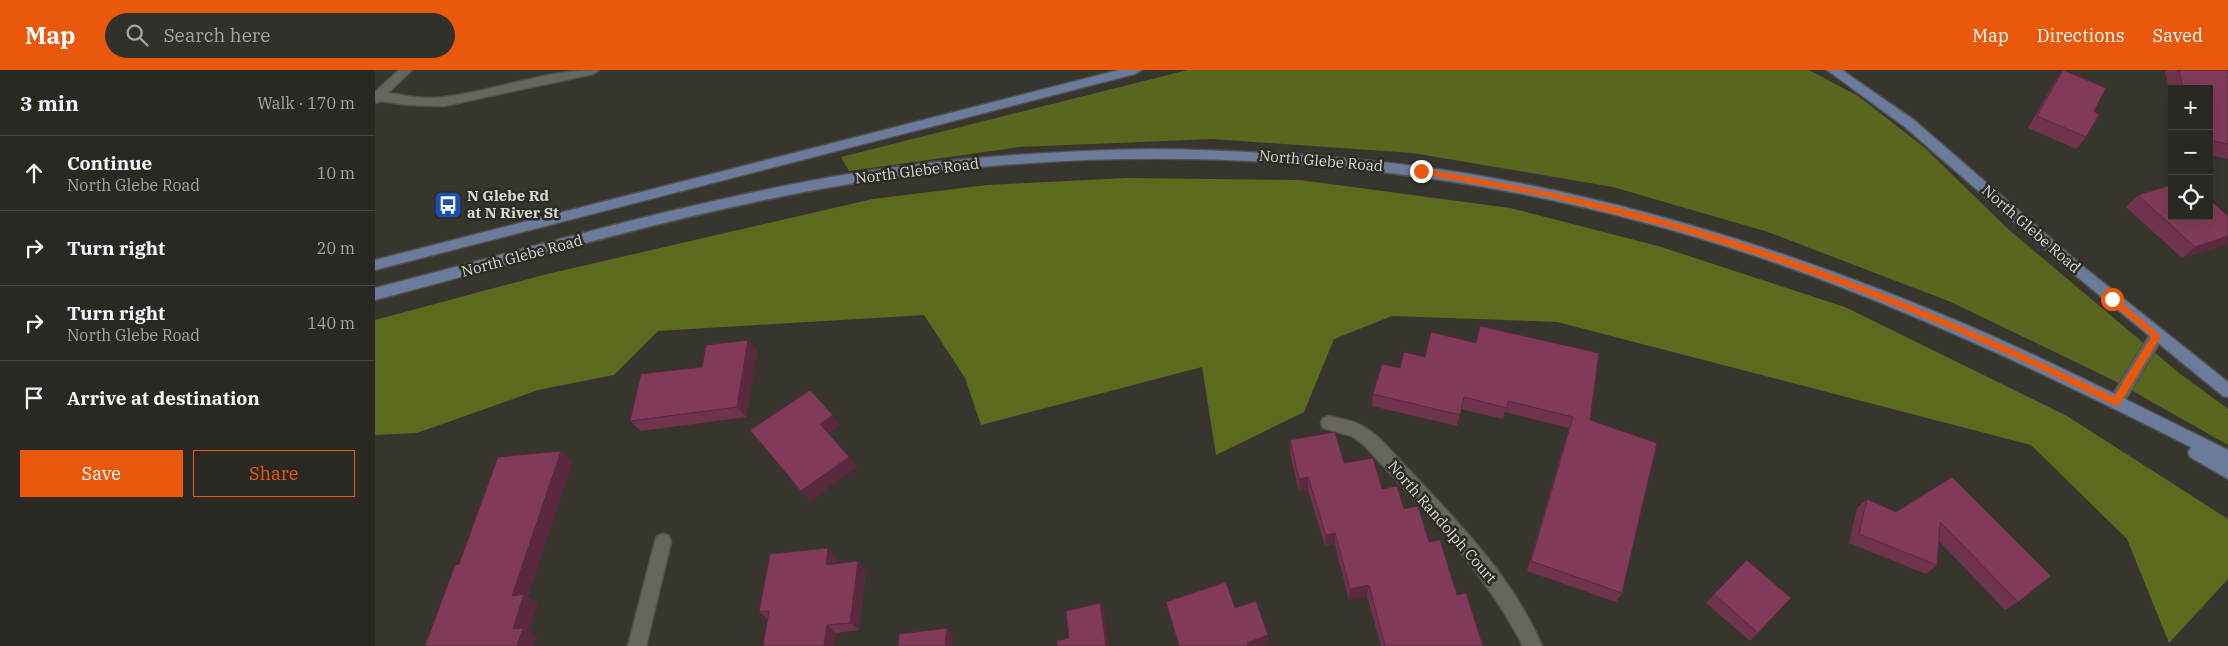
<!DOCTYPE html>
<meta charset="utf-8">
<style>
:root{--surface:#2a2823;--page:#32302b;--text:#f1f3f6;--muted:#a5a6a6;--line:#464441;--accent:#ea580c}
body{margin:0;font-family:"IBM Plex Serif",serif;background:var(--page);color:var(--text)}
.controls{position:absolute;right:15px;top:15px;display:grid;overflow:hidden;border-radius:0px;box-shadow:0 5px 20px #0002}
.controls button{width:45px;height:45px;display:grid;place-items:center;padding:0;border:0;border-bottom:1px solid var(--line);background:var(--surface);color:var(--text);font:25px sans-serif}
.stop{position:absolute;width:15px;height:15px;margin:-11px;border:4px solid #ea580c;border-radius:50%;background:#fff}
.stop.end{background:#ea580c;border-color:#fff;box-shadow:0 1px 5px #0008}
.list{margin:0;padding:0;list-style:none}
h2{display:flex;justify-content:space-between;align-items:center;height:65px;margin:0;padding:0 20px;font-size:21px}
h2 small{font-size:16px;font-weight:400;color:var(--muted)}
.list li{display:grid;grid-template-columns:32px 1fr auto;gap:15px;align-items:center;box-sizing:border-box;height:75px;padding:0 20px;border-top:1px solid var(--line)}
.list b{display:block;font-size:19px;white-space:nowrap}
.list p{margin:0;font-size:16px;white-space:nowrap;color:var(--muted)}
.list em{font-size:16px;font-style:normal;color:var(--muted)}
.actions{display:flex;gap:10px;padding:15px 20px}
.actions a{flex:1;padding:11px 0;border:1px solid var(--accent);border-radius:0px;text-align:center;font-size:18px;color:var(--accent)}
.actions .main{background:var(--accent);color:#fff}
.icon{flex:none;width:28px;height:28px;fill:none;stroke:currentColor;stroke-width:2;stroke-linecap:round;stroke-linejoin:round}
.map{position:relative;flex:none;width:1853px;height:576px;overflow:hidden}
header{display:flex;align-items:center;gap:30px;box-sizing:border-box;height:70px;padding:0 25px;background:var(--accent);color:#fff}
header strong{font-size:24px}
nav{display:flex;gap:28px;margin-inline-start:auto;font-size:18px}
.search{width:350px;height:45px;background:var(--page);display:flex;align-items:center;gap:12px;box-sizing:border-box;padding:0 18px;border-radius:28px;color:var(--muted);font-size:19px}
main{display:flex}
aside{flex:1;background:var(--surface)}
.map>svg:first-child{display:block}
.green{fill:#59671e}
.forest{fill:#5c6a1e}
.lines{fill:none;stroke-linecap:round;stroke-linejoin:round}
.minor-casing{stroke:#53514c;stroke-width:3}
.major-casing{stroke:#53514c;stroke-width:3}
.minor{fill:#68645e;fill-rule:evenodd}
.major{fill:#6b7b9b;fill-rule:evenodd}
.wall{fill:#6f334c}
.shaded-wall{fill:#5a293e}
.building{fill:#813b58;stroke:#5a293e}
.route{fill:#ea580c}
.labels{text-anchor:middle;stroke-width:5;stroke-linejoin:round;paint-order:stroke}
.street-label{font-size:15px;fill:#dad9d5;stroke:#2e2b25}
.poi-label{font-size:15px;font-weight:bold;fill:#dad9d5;stroke:#2e2b25;text-anchor:start}
</style>
<header>
<strong>Map</strong>
<div class="search"><svg class="icon" aria-label="search" viewBox="0 0 24 24"><circle cx="10" cy="10" r="6"/><path d="M15 15l6 6"/></svg>Search here</div>
<nav><a>Map</a><a>Directions</a><a>Saved</a></nav>
</header>
<main>
<aside>
<h2>3 min<small>Walk · 170 m</small></h2>
<ul class="list">
<li><svg class="icon" aria-label="ahead" viewBox="0 0 24 24"><path d="M12 20V5M6 11l6-6 6 6"/></svg><div><b>Continue</b><p>North Glebe Road</p></div><em>10 m</em></li>
<li><svg class="icon" aria-label="right" viewBox="0 0 24 24"><path d="M7 20v-9h11M14 6l5 5-5 5"/></svg><div><b>Turn right</b></div><em>20 m</em></li>
<li><svg class="icon" aria-label="right" viewBox="0 0 24 24"><path d="M7 20v-9h11M14 6l5 5-5 5"/></svg><div><b>Turn right</b><p>North Glebe Road</p></div><em>140 m</em></li>
<li><svg class="icon" aria-label="arrive" viewBox="0 0 24 24"><path d="M6 21V4h12l-3 4 3 4H6"/></svg><div><b>Arrive at destination</b></div></li>
</ul>
<div class="actions"><a class="main">Save</a><a>Share</a></div>
</aside>
<div class="map">
<svg width="1853" height="576" viewBox="0 0 1853 576">
<rect width="100%" height="100%" fill="#38352f"/>
<!-- green -->
<path class="green" d="M 813,0 L 1434,0 L 1483,26 L 1550,78 L 1633,159 L 1804,303 L 1853,339 L 1853,375 L 1740,311 L 1576,232 L 1393,162 L 1238,117 L 1038,83 L 837,69 L 644,77 L 474,101 L 466,87 Z"/>
<!-- forest -->
<path class="forest" d="M 752,108 L 925,110 L 1135,138 L 1283,176 L 1470,237 L 1692,346 L 1853,449 L 1853,509 L 1794,573 L 1752,469 L 1656,375 L 1182,252 L 1017,246 L 959,269 L 929,342 L 841,385 L 827,297 L 606,355 L 590,308 L 549,245 L 283,261 L 239,305 L 163,320 L 42,363 L 0,365 L 0,250 L 168,205 L 498,129 L 612,115 Z"/>
<g class="lines">
<defs>
<path id="minor" d="M 24,0 L 37,0 L 13,23 C 31,26 52,30 70,27 C 122,20 172,0 224,0 L 218,4 L 69,36 L 33,35 L 6,31 L 0,33 L 0,22 Z
M 1782,259 L 1787,261 L 1789,265 L 1787,269 L 1746,337 L 1741,339 L 1736,337 L 1733,332 L 1736,327 L 1777,261 Z
M 954,346 C 964,349 978,350 987,356 C 1006,366 1019,385 1034,400 C 1084,453 1138,508 1167,576 L 1148,576 C 1109,499 1047,438 989,375 L 977,366 L 948,358 L 946,353 L 948,348 Z
M 288,464 L 294,466 L 296,472 L 271,576 L 253,576 L 280,472 L 282,466 Z"/>
<path id="major" d="M 744,0 L 766,0 L 760,4 L 0,200 L 0,190 Z
M 1452,0 L 1467,0 L 1539,50 L 1705,194 L 1853,312 L 1853,327 L 1848,326 L 1695,201 L 1530,57 Z
M 777,79 C 902,81 1027,89 1149,114 C 1309,146 1464,199 1613,264 C 1694,300 1773,341 1853,380 L 1853,409 L 1815,387 L 1813,382 L 1816,377 C 1677,307 1539,241 1392,190 C 1096,88 777,63 468,115 C 310,142 155,189 0,230 L 0,218 C 155,178 310,132 468,105 C 570,88 673,81 777,79 Z"/>
</defs>
<!-- minor casing -->
<use href="#minor" class="minor-casing"/>
<!-- major casing -->
<use href="#major" class="major-casing"/>
<!-- minor -->
<use href="#minor" class="minor"/>
<!-- major -->
<use href="#major" class="major"/>
</g>
<!-- wall -->
<path class="wall" d="M 1688,0 L 1719,41 L 1711,67 L 1701,79 L 1653,58 L 1679,13 Z
M 1792,0 L 1852,0 L 1853,5 L 1853,89 L 1834,85 L 1834,19 L 1797,19 L 1797,31 L 1790,2 Z
M 1763,125 L 1853,174 L 1807,188 L 1751,137 Z
M 373,270 L 382,281 L 371,347 L 266,361 L 255,351 L 327,297 Z
M 1050,287 L 1215,350 L 1247,523 L 1241,532 L 1152,501 L 1194,358 L 1130,342 L 1128,349 L 1086,339 L 1082,356 L 997,336 L 998,324 L 1025,298 Z
M 915,370 L 969,393 L 1007,419 L 1029,439 L 1054,472 L 1108,576 L 1006,576 L 992,526 L 974,530 L 960,474 L 950,476 L 933,419 L 924,421 L 915,383 Z
M 1577,407 L 1643,532 L 1630,540 L 1564,471 L 1562,495 L 1551,504 L 1474,473 L 1482,438 L 1492,429 L 1521,442 Z
M 453,478 L 461,487 L 460,494 L 483,491 L 491,500 L 484,560 L 461,563 L 459,576 L 388,576 L 393,549 L 384,542 Z
M 1372,490 L 1383,563 L 1375,571 L 1331,533 Z"/>
<!-- shaded-wall -->
<path class="shaded-wall" d="M 1853,166 L 1853,174 L 1807,188 L 1820,177 Z
M 373,270 L 382,281 L 371,347 L 362,337 Z
M 458,345 L 465,355 L 453,364 L 445,354 Z
M 186,381 L 198,391 L 153,527 L 163,533 L 154,561 L 162,565 L 159,576 L 142,576 L 138,559 L 137,526 Z
M 474,387 L 482,397 L 435,431 L 426,421 Z
M 933,407 L 933,419 L 924,421 L 924,409 Z
M 960,463 L 960,474 L 950,476 L 951,465 Z
M 453,478 L 461,487 L 459,503 L 451,495 Z
M 483,491 L 491,500 L 484,560 L 475,553 Z
M 994,515 L 992,526 L 974,530 L 975,519 Z
M 725,533 L 729,541 L 734,576 L 731,576 Z
M 452,555 L 461,563 L 459,576 L 449,576 Z
M 572,558 L 578,566 L 577,576 L 570,576 Z
M 893,565 L 894,573 L 885,576 L 872,576 L 872,573 Z"/>
<!-- building -->
<path class="building" d="M 1688,0 L 1731,18 L 1719,41 L 1724,45 L 1711,67 L 1662,46 Z
M 1804,0 L 1852,0 L 1853,5 L 1853,74 L 1834,70 L 1834,19 L 1808,19 Z
M 1797,115 L 1797,146 L 1834,146 L 1834,129 L 1853,146 L 1853,166 L 1820,177 L 1763,125 Z
M 1105,256 L 1224,283 L 1215,350 L 1282,373 L 1247,523 L 1156,491 L 1198,347 L 1133,331 L 1132,338 L 1089,327 L 1085,345 L 998,324 L 1007,294 L 1025,298 L 1029,282 L 1050,287 L 1056,262 L 1101,273 Z
M 373,270 L 362,337 L 255,351 L 266,304 L 327,297 L 331,275 Z
M 435,320 L 458,345 L 445,354 L 474,387 L 426,421 L 375,360 Z
M 960,362 L 969,393 L 998,388 L 1007,419 L 1022,416 L 1029,439 L 1043,436 L 1054,472 L 1065,470 L 1082,525 L 1091,523 L 1108,576 L 1010,576 L 994,515 L 975,519 L 960,463 L 951,465 L 933,407 L 924,409 L 915,370 Z
M 186,381 L 137,526 L 149,524 L 138,559 L 148,558 L 142,576 L 50,576 L 80,495 L 84,494 L 123,387 Z
M 1577,407 L 1676,506 L 1643,532 L 1565,452 L 1562,495 L 1484,464 L 1492,429 L 1521,442 Z
M 453,478 L 451,495 L 483,491 L 475,553 L 452,555 L 449,576 L 388,576 L 394,541 L 384,542 L 395,484 Z
M 1372,490 L 1416,528 L 1383,563 L 1339,524 Z
M 851,512 L 860,538 L 881,531 L 893,565 L 872,573 L 873,576 L 804,576 L 791,532 Z
M 725,533 L 731,576 L 682,576 L 682,571 L 694,568 L 691,541 Z
M 572,558 L 570,576 L 523,576 L 524,564 Z"/>
<!-- route -->
<path class="route" d="M 1044,99 C 1053,98 1064,102 1073,103 C 1095,107 1116,111 1137,115 C 1347,152 1548,234 1739,327 L 1777,266 L 1735,232 L 1735,227 L 1740,227 L 1786,266 L 1744,335 L 1741,336 L 1659,296 L 1572,257 L 1481,220 L 1386,186 L 1297,158 L 1174,127 L 1046,104 L 1044,103 Z"/>
<!-- icons -->
<defs>
<symbol id="bus-square" viewBox="-11 -11 22 22"><rect x="-9" y="-9" width="18" height="18" rx="4" fill="#1a4fb4" stroke="#2e2b25"/><path d="M-5-6H5V4H4V6H2V4H-2V6H-4V4H-5ZM-3.5-4V0h7V-4ZM-3.5 1.2v1.5H-2V1.2ZM2 1.2v1.5H3.5V1.2Z" fill="#fff"/></symbol>
</defs>
<g fill-rule="evenodd">
<use href="#bus-square" x="57" y="119" width="32" height="32"/>
</g>
<g class="labels">
<!-- street labels -->
<g class="street-label">
<text transform="translate(946 91) rotate(5)" y="5">North Glebe Road</text>
<text transform="translate(542 101) rotate(-7)" y="5">North Glebe Road</text>
<text transform="translate(1656 159) rotate(41)" y="5">North Glebe Road</text>
<text transform="translate(147 186) rotate(-15)" y="5">North Glebe Road</text>
<text transform="translate(1067 452) rotate(49)" y="5">North Randolph Court</text>
</g>
<!-- poi labels -->
<g class="poi-label">
<text x="92" y="131">N Glebe Rd<tspan x="92" dy="17">at N River St</tspan></text>
</g>
</g>
</svg>
<div class="controls">
<button>+</button>
<button>−</button>
<button><svg class="icon" aria-label="locate" viewBox="0 0 24 24"><circle cx="12" cy="12" r="6"/><path d="M12 2v4M12 18v4M2 12h4M18 12h4"/></svg></button>
</div>
<div class="stop" style="left:1737px;top:229px"></div>
<div class="stop end" style="left:1046px;top:101px"></div>
</div>
</main>
